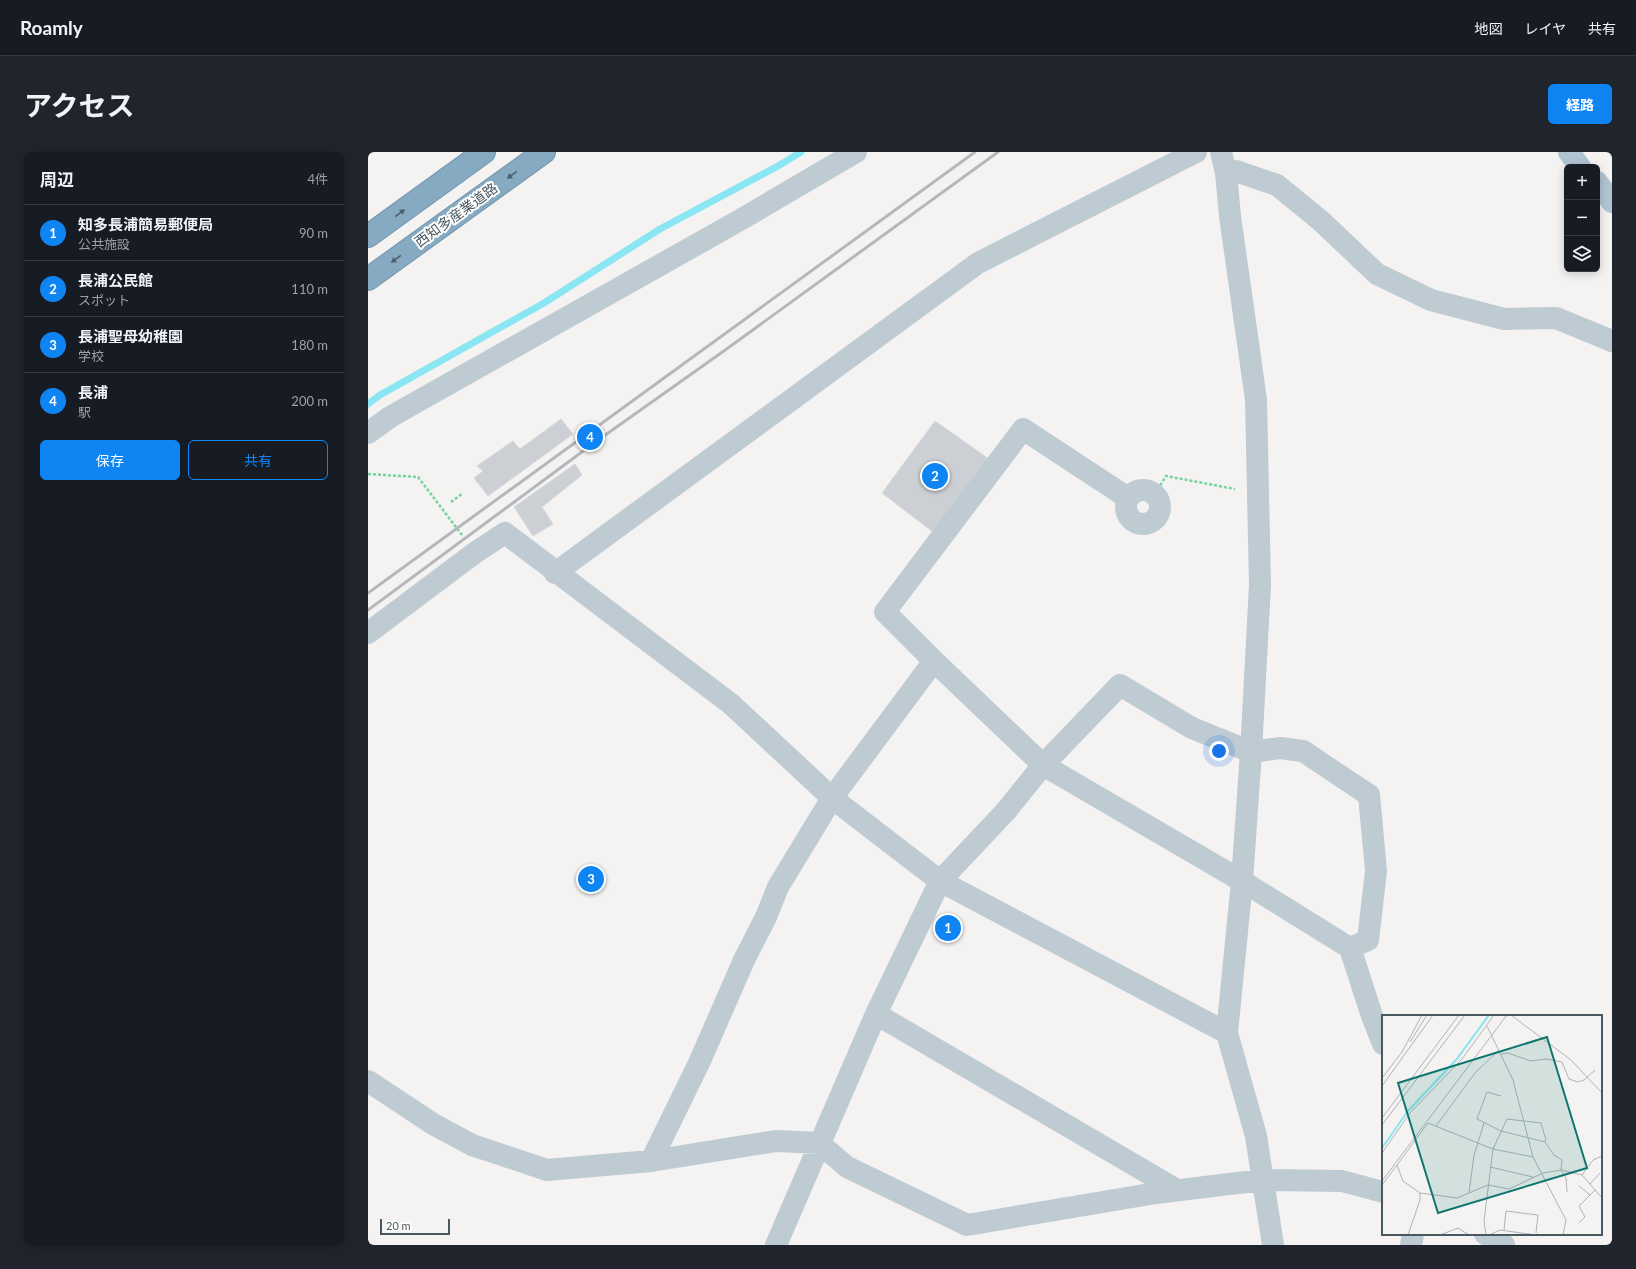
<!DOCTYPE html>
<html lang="ja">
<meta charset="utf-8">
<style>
:root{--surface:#171b24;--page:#20242c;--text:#f1f3f6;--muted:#9ea1a6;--line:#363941;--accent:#0e85f2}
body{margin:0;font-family:Lato,"Noto Sans JP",sans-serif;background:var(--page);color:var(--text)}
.controls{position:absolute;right:12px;top:12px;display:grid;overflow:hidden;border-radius:6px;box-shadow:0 2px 10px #0003}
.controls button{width:36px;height:36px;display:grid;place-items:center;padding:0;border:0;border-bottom:1px solid var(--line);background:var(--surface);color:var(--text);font:20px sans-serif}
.scale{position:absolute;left:12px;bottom:10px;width:70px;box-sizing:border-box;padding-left:4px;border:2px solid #485861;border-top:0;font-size:11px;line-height:14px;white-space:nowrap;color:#485861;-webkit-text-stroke:3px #fff;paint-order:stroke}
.you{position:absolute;left:851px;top:599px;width:14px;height:14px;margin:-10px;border:3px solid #fff;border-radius:50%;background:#1a73e8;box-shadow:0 0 0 6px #1a73e833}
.badge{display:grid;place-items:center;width:26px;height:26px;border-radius:50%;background:var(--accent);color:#fff;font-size:13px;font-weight:700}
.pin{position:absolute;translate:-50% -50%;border:2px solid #fff;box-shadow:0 1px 4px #0006}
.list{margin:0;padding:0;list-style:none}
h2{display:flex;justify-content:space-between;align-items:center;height:52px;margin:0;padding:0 16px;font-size:17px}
h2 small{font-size:13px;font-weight:400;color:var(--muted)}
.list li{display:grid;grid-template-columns:26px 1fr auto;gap:12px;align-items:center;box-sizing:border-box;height:56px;padding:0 16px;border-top:1px solid var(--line)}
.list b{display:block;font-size:15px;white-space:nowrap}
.list p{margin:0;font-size:13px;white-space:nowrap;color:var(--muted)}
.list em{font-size:13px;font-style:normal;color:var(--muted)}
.actions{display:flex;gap:8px;padding:12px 16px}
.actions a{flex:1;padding:9px 0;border:1px solid var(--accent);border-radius:6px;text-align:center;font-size:14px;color:var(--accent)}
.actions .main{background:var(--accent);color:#fff}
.icon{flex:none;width:22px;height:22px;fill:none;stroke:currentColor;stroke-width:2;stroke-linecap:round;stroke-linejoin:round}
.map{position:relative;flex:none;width:1244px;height:1093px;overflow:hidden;border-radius:6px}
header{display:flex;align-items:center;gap:24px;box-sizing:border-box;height:56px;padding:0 20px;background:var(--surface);border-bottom:1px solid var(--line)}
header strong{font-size:19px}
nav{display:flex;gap:22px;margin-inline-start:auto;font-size:14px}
.intro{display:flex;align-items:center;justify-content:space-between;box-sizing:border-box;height:96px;padding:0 24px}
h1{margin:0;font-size:28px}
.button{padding:10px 18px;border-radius:6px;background:var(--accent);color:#fff;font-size:14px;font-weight:700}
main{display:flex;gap:24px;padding:0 24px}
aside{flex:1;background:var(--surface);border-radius:6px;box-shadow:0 2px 10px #0003}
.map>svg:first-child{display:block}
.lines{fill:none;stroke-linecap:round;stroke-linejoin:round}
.stream{stroke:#8ae6f3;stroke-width:7}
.building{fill:#ccd0d5;stroke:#d6d9de}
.motorway-casing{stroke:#7295af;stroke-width:24}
.path{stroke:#75d49d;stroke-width:2.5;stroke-dasharray:3 2;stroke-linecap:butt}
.minor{stroke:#bfcbd2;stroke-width:22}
.primary{stroke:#b1c4d2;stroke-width:22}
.motorway{stroke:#87aac3;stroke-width:22}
.rail{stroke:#b4b8bd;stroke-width:3}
.oneway{fill:#4e606b}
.labels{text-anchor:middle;stroke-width:4;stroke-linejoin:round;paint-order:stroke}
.street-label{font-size:14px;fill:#485861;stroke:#fff}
.inset-river{fill:none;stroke:#8ae6f3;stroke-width:2}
.inset-road{fill:none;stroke:#b0b4b8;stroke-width:1}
.view{fill:#0f766e;fill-opacity:0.15;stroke:#0f766e;stroke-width:2}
.inset-edge{fill:none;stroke:#485861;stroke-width:2}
</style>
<header>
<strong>Roamly</strong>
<nav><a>地図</a><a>レイヤ</a><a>共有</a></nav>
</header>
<div class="intro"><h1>アクセス</h1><a class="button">経路</a></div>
<main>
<aside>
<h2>周辺<small>4件</small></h2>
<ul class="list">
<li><span class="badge">1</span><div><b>知多長浦簡易郵便局</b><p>公共施設</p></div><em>90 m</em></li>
<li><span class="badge">2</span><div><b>長浦公民館</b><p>スポット</p></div><em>110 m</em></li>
<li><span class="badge">3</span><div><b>長浦聖母幼稚園</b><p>学校</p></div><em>180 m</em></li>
<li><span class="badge">4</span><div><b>長浦</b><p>駅</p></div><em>200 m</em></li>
</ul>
<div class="actions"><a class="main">保存</a><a>共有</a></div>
</aside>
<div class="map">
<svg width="1244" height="1093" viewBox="0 0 1244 1093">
<rect width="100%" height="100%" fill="#f5f2f2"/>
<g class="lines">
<!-- stream -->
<path class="stream" d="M 0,252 L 12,243 L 176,151 L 292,77 L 410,14 L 433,0"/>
</g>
<!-- building -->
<path class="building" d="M 193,267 L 205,282 L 120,344 L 106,326 L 115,319 L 109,314 L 145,289 L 152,297 Z
M 567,269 L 621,307 L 565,380 L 514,341 Z
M 207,312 L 214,323 L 174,355 L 185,372 L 165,384 L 146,355 Z"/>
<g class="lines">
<defs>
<path id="motorway" d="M 0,84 L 116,0
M 0,127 L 176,0"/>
</defs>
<!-- motorway casing -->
<use href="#motorway" class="motorway-casing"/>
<!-- path -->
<path class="path" d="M 0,322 L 50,325 L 94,383
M 787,342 L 798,324 L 867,337
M 83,350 L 95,341"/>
<!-- minor -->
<path class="minor" d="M 853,0 L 858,21 L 862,64 L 888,248 L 892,433 L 883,600 L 874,729 L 859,881 L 888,984 L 905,1093
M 858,21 L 868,19 L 909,33 L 953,69 L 1009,122 L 1063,148 L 1136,167 L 1188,166 L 1244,189
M 0,281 L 22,265 L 372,68 L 488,0
M758 355a17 17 0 1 1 34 0a17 17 0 1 1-34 0Z
M 760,346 L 655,277 L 517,460 L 566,509 L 675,613 L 874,729 L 982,796
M 187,421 L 610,111 L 828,0
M 0,481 L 108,400 L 137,381 L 363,552 L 464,646 L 572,729 L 859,881
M 508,862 L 809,1038
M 0,929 L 65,972 L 104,993 L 179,1018 L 283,1009 L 408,989 L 451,991 L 479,1015 L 599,1073 L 788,1041 L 894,1028 L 974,1029 L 1015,1040
M 283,1009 L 331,911 L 376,808 L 398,765 L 410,735 L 464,646 L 566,509
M 1117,1082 L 1130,1088 L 1136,1093
M 408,1093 L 508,862 L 572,729 L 638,659 L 675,613 L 752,533 L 824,576 L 883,600 L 912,596 L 935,599 L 1001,643 L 1008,719 L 1000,788 L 982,796 L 1004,864 L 1015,892
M 1043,1093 L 1045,1082"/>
<!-- primary -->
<path class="primary" d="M 1201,0 L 1212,15
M 1229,30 L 1244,50"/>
<!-- motorway -->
<use href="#motorway" class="motorway"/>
<!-- rail -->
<path class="rail" d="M 0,441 L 607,0
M 0,458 L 226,291 L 353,201 L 630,0"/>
</g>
<!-- one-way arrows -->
<defs><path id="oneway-solid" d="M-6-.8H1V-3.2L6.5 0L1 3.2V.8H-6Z"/></defs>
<g class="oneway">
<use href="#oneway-solid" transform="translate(144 23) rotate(144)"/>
<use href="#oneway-solid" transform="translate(32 61) rotate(-36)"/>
<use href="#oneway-solid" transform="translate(28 107) rotate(144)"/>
</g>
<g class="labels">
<!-- street labels -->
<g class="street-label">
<text transform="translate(88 63) rotate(-36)" y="5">西知多産業道路</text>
</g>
</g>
<!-- overview -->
<g transform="translate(1014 863)">
<rect width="220" height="220" fill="#f5f2f2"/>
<path class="inset-river" d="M 0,133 L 26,96 L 74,45 L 107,0"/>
<path class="inset-road" d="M 129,0 L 189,45 L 220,78M 105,11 L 131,65 L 151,142 L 184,205 L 181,220M 28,27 L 45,0M 119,39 L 126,38 L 149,46 L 164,44 L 180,47 L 187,64 L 196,67 L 202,65 L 213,55M 0,63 L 20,37 L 40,0M 0,71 L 51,0M 119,81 L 105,77 L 95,104 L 119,116 L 163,127M 0,103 L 77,0M 0,110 L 83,0M 54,111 L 93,58 L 117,35M 0,138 L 28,98 L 80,44 L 112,0M 15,150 L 46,108 L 111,134 L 151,142M 108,152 L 151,162M 200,160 L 211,145 L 220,141M 0,166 L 125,0M 208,169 L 218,158M 0,170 L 15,150 L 21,166 L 38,178 L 75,183 L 106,170 L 127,174 L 161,158 L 179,155 L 200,160 L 220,183M 197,171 L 208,180M 87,178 L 92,140 L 102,108M 197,208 L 203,202 L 197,191 L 213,175M 122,215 L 124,196 L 156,200 L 154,218M 26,220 L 38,185 L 38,178M 58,220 L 76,213 L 87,220M 104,220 L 102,206 L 111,134 L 125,104 L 159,108 L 164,125 L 163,127 L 172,140 L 180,145 L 179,155 L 184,163 L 185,177M 107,220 L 118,215 L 154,220"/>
<path class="view" d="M 165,22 L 205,153 L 56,198 L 16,68 Z"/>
<rect width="220" height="220" class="inset-edge"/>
</g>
</svg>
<div class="controls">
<button>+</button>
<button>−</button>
<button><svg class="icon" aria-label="layers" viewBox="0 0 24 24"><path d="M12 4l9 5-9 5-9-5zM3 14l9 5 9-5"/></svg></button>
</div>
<div class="scale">20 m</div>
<div class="you"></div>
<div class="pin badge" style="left:580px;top:776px">1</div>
<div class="pin badge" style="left:567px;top:324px">2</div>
<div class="pin badge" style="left:223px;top:727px">3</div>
<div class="pin badge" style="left:222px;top:285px">4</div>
</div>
</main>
